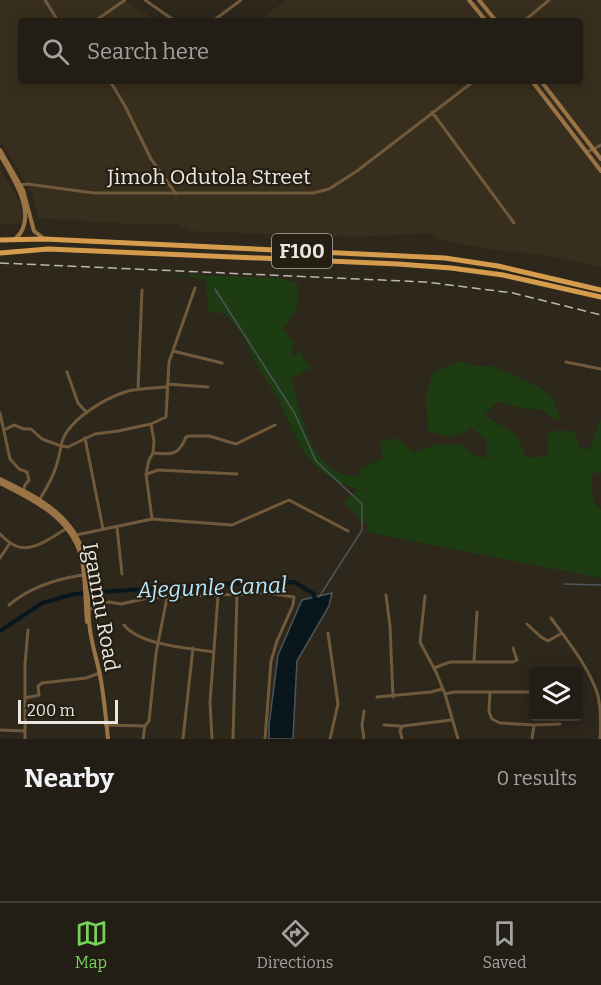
<!DOCTYPE html>
<style>
:root{--surface:#221d15;--page:#2e2a22;--text:#f1f3f6;--muted:#a2a2a0;--line:#3f3b34;--accent:#76d25a}
body{margin:0;font-family:Bitter,serif;background:var(--page);color:var(--text)}
.controls{position:absolute;right:18px;bottom:18px;display:grid;overflow:hidden;border-radius:6px;box-shadow:0 3px 15px #0003}
.controls button{width:54px;height:54px;display:grid;place-items:center;padding:0;border:0;border-bottom:2px solid var(--line);background:var(--surface);color:var(--text);font:30px sans-serif}
.scale{position:absolute;left:18px;bottom:15px;width:100px;box-sizing:border-box;padding-left:6px;border:3px solid #ebe7e0;border-top:0;font-size:16px;line-height:21px;white-space:nowrap;color:#ebe7e0;-webkit-text-stroke:4px #241e13;paint-order:stroke}
.list{margin:0;padding:0;list-style:none}
h2{display:flex;justify-content:space-between;align-items:center;height:78px;margin:0;padding:0 24px;font-size:26px}
h2 small{font-size:20px;font-weight:400;color:var(--muted)}
.icon{flex:none;width:33px;height:33px;fill:none;stroke:currentColor;stroke-width:2;stroke-linecap:round;stroke-linejoin:round}
.map{position:relative;flex:none;width:601px;height:739px;overflow:hidden}
.search{position:absolute;background:var(--surface);box-shadow:0 3px 15px #0003;left:18px;right:18px;top:18px;height:66px;display:flex;align-items:center;gap:15px;box-sizing:border-box;padding:0 21px;border-radius:6px;color:var(--muted);font-size:22px}
.sheet{height:162px;background:var(--surface)}
nav{display:flex;justify-content:space-around;align-items:center;box-sizing:border-box;height:84px;border-top:2px solid var(--line);background:var(--surface);font-size:16px;color:var(--muted)}
nav a{display:grid;justify-items:center;gap:3px}
nav .on{color:var(--accent)}
.map>svg:first-child{display:block}
.built{fill:#382e1d}
.green{fill:#1e3c12}
.water{fill:#09171d;stroke:#4d5558;stroke-width:1.5}
.lines{fill:none;stroke-linecap:round;stroke-linejoin:round}
.stream{stroke:#4d5558;stroke-width:1.5}
.canal{stroke:#09171d;stroke-width:4}
.street{stroke:#71593c;stroke-width:3}
.secondary{stroke:#9a7445;stroke-width:4}
.highway{stroke:#d69c4e;stroke-width:5}
.rail{stroke:#bcb7af;stroke-width:1.5;stroke-dasharray:9 4.5;stroke-linecap:butt}
.labels{text-anchor:middle;stroke-width:4.5;stroke-linejoin:round;paint-order:stroke}
.shield{fill:#241e13;stroke:#afaba2;stroke-width:1.5}
.shield-label{font-size:20px;font-weight:bold;fill:#ebe7e0}
.street-label{font-size:21px;fill:#ebe7e0;stroke:#241e13}
.water-label{font-size:22px;font-style:italic;fill:#b6e7fd;stroke:#241e13}
</style>
<div class="map">
<svg width="601" height="739" viewBox="0 0 601 739">
<rect width="100%" height="100%" fill="#2e271c"/>
<!-- built -->
<path class="built" d="M 0,0 L 122,0 L 159,21 L 21,21 L 21,81 L 580,81 L 580,21 L 259,21 L 286,0 L 471,0 L 473,3 L 477,0 L 601,0 L 601,267 L 545,255 L 493,250 L 436,239 L 433,233 L 356,237 L 187,231 L 186,227 L 179,228 L 178,224 L 129,224 L 38,218 L 32,193 L 0,140 Z
M 0,168 L 20,203 L 23,222 L 0,225 Z"/>
<!-- green -->
<path class="green" d="M 168,274 L 280,278 L 298,284 L 297,307 L 283,329 L 294,343 L 291,356 L 300,352 L 310,368 L 291,379 C 302,415 310,477 358,476 L 359,469 L 383,458 L 380,442 L 397,438 L 414,453 L 435,444 L 461,444 L 472,454 L 487,458 L 487,440 L 471,428 C 453,440 448,437 428,431 L 426,397 L 433,372 L 459,361 L 471,365 L 495,367 L 536,385 L 550,395 L 561,417 L 556,420 L 542,410 L 521,408 L 497,402 L 485,415 L 517,435 L 525,456 L 531,458 L 548,455 L 547,434 L 558,430 L 574,432 L 579,447 L 589,450 L 601,419 L 601,472 L 591,474 L 593,500 L 601,510 L 601,578 L 366,532 L 368,525 L 356,517 L 355,513 L 351,511 L 344,501 L 358,490 L 338,482 L 317,468 L 301,448 L 277,398 L 253,358 L 245,339 L 226,314 L 208,311 L 206,279 Z"/>
<!-- water -->
<path class="water" d="M 332,593 L 329,606 L 297,661 L 293,739 L 269,739 L 269,725 L 278,655 L 302,600 Z"/>
<g class="lines">
<!-- stream -->
<path class="stream" d="M 215,289 L 295,414 L 316,461 L 362,504 L 362,530 L 319,597
M 564,584 L 601,585"/>
<!-- canal -->
<path class="canal" d="M 0,631 L 42,603 L 74,594 L 213,584 L 294,582 L 314,594 L 315,602"/>
<!-- street -->
<path class="street" d="M 45,0 L 58,21
M 145,0 L 175,21
M 95,21 L 125,0
M 213,21 L 241,0
M 524,21 L 549,0
M 110,81 L 125,106 L 151,159 L 176,194
M 432,112 L 514,223
M 587,152 L 601,145
M 18,185 L 27,184 L 94,193 L 313,193 L 329,189 L 357,171 L 474,81
M 173,351 L 222,363
M 566,362 L 601,369
M 67,372 L 78,403 L 87,413
M 167,384 L 208,387
M 138,389 L 142,290
M 0,413 L 10,459 L 19,469 L 27,472 L 29,480 L 25,485 L 23,493
M 151,424 L 154,441 L 153,453 L 149,460 L 146,474 L 152,519
M 4,430 L 14,425 L 24,429 L 31,429 L 42,439 L 61,446 C 65,421 105,398 128,391 C 140,388 154,388 166,387
M 85,438 L 103,529
M 153,453 C 172,455 179,455 186,437 L 189,436 L 209,436 L 236,444 L 275,425
M 147,474 L 158,470 L 237,474
M 40,499 C 52,479 57,469 61,446 L 68,447 L 95,434 L 118,431 L 151,424 L 166,417 L 169,362 L 195,288
M 117,527 L 122,574
M 0,534 C 5,539 10,544 16,546 C 32,553 54,536 67,528
M 76,535 L 152,519 L 232,525 L 289,500 L 348,531
M 0,558 L 10,543
M 386,595 L 390,626 L 393,697
M 425,596 L 420,642 L 436,672 L 445,694 L 458,739
M 9,605 C 30,587 56,579 83,575
M 89,610 L 100,604 L 109,602 L 121,604 L 148,598 L 268,593 L 294,597 L 293,605 L 277,641 L 271,661 L 265,739
M 551,618 C 567,640 591,670 598,696 C 601,710 601,725 600,739
M 527,624 L 541,637 L 548,641 L 562,633
M 124,625 C 141,646 190,648 214,652
M 328,633 L 338,704 L 330,739
M 474,662 L 477,612
M 434,668 L 450,662 L 513,662 L 517,660 L 513,648
M 490,692 L 489,712 L 492,719 L 500,723 L 534,725
M 445,694 L 454,692 L 531,692
M 377,697 L 431,692 L 442,689
M 25,698 L 39,695 L 38,686 L 42,683 L 86,678 L 100,673
M 105,725 L 145,726
M 384,725 L 400,726
M 0,730 L 25,731
M 25,739 L 25,664 L 28,630
M 143,739 L 145,726 L 149,721 L 156,653 L 167,598
M 183,739 L 193,648
M 212,739 L 210,702 L 218,596
M 233,739 L 237,594
M 364,739 L 362,725 L 364,711
M 402,739 L 400,730 L 403,726 L 451,720
M 532,739 L 534,725 L 560,724"/>
<!-- secondary -->
<path class="secondary" d="M 469,0 L 486,21
M 479,0 L 496,21
M 532,81 L 601,171
M 541,81 L 601,159
M 0,150 L 23,190 L 34,231 L 43,238
M 0,155 C 13,177 40,218 15,239
M 0,479 C 39,498 80,518 86,566 C 89,587 87,609 90,630 C 92,645 97,660 100,675 C 104,696 106,718 108,739
M 0,483 C 34,500 70,517 81,556 C 86,577 85,601 87,622"/>
<!-- highway -->
<path class="highway" d="M 0,240 L 44,239 L 445,258 L 498,266 L 601,290
M 0,253 L 48,249 L 398,264 L 451,268 L 503,275 L 601,297"/>
<!-- rail -->
<path class="rail" d="M 0,263 L 426,282 L 513,293 L 601,315"/>
</g>
<g class="labels">
<!-- shield labels -->
<rect class="shield" x="272" y="234" width="60" height="34" rx="4.5"/>
<g class="shield-label">
<text x="302" y="258">F100</text>
</g>
<!-- street labels -->
<g class="street-label">
<text x="209" y="184">Jimoh Odutola Street</text>
<text transform="translate(101 607) rotate(80)" y="7">Iganmu Road</text>
</g>
<!-- water labels -->
<g class="water-label">
<text transform="translate(212 587) rotate(-2)" y="8">Ajegunle Canal</text>
</g>
</g>
</svg>
<div class="controls">
<button><svg class="icon" aria-label="layers" viewBox="0 0 24 24"><path d="M12 4l9 5-9 5-9-5zM3 14l9 5 9-5"/></svg></button>
</div>
<div class="scale">200 m</div>
<div class="search"><svg class="icon" aria-label="search" viewBox="0 0 24 24"><circle cx="10" cy="10" r="6"/><path d="M15 15l6 6"/></svg>Search here</div>
</div>
<section class="sheet">
<h2>Nearby<small>0 results</small></h2>
<ul class="list">
</ul>
</section>
<nav>
<a class="on"><svg class="icon" aria-label="map" viewBox="0 0 24 24"><path d="M3 6l6-2 6 2 6-2v14l-6 2-6-2-6 2zM9 4v14M15 6v14"/></svg>Map</a>
<a><svg class="icon" aria-label="directions" viewBox="0 0 24 24"><path d="M12 3l9 9-9 9-9-9zM9 14v-3h6M13 9l2 2-2 2"/></svg>Directions</a>
<a><svg class="icon" aria-label="saved" viewBox="0 0 24 24"><path d="M7 4h10v16l-5-4-5 4z"/></svg>Saved</a>
</nav>
